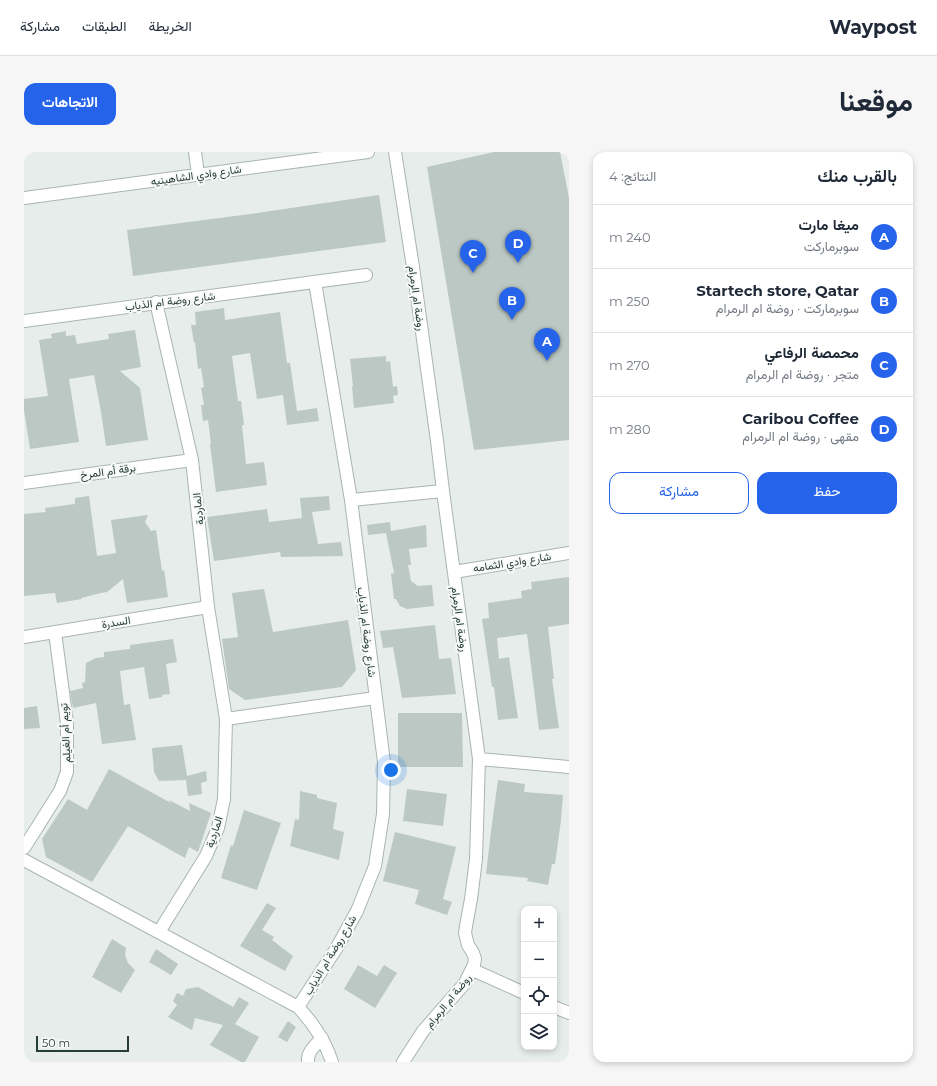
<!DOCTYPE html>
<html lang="ar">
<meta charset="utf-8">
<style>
:root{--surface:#fff;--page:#f6f6f7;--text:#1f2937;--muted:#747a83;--line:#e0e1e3;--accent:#2563eb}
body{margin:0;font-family:Montserrat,Vazirmatn,sans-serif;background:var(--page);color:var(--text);direction:rtl}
.controls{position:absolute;right:12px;bottom:12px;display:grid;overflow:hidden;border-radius:8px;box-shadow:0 2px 6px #0003}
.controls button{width:36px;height:36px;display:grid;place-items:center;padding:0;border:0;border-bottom:1px solid var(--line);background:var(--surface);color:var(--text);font:20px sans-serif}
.scale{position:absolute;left:12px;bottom:10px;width:93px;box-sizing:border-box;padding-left:4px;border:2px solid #273e37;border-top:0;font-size:11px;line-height:14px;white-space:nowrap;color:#273e37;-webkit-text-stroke:3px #f7faf8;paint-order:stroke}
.you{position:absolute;left:367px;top:618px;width:14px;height:14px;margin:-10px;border:3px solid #fff;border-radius:50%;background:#1a73e8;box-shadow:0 0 0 6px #1a73e833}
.badge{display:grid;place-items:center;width:26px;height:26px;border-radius:50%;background:var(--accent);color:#fff;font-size:13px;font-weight:700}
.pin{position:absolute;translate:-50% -33px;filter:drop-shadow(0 1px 2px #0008)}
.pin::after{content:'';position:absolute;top:21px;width:14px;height:12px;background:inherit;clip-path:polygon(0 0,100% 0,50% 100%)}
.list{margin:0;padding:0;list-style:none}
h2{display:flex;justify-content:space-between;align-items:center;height:52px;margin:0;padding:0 16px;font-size:17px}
h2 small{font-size:13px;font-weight:400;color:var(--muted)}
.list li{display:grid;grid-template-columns:26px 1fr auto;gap:12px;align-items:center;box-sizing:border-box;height:64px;padding:0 16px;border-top:1px solid var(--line)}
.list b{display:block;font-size:15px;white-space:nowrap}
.list p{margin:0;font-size:13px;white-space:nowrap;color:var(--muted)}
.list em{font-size:13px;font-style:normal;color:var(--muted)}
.actions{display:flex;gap:8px;padding:12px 16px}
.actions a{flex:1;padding:9px 0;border:1px solid var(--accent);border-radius:12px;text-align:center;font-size:14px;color:var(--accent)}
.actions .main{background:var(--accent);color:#fff}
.icon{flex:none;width:22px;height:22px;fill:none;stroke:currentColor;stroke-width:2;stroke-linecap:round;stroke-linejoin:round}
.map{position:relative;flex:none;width:545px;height:910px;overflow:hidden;direction:ltr;border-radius:12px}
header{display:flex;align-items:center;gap:24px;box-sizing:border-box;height:56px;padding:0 20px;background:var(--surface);border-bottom:1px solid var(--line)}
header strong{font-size:19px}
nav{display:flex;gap:22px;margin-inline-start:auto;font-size:14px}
.intro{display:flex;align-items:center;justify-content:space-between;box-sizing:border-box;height:96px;padding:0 24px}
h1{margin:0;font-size:28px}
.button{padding:10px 18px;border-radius:12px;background:var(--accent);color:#fff;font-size:14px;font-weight:700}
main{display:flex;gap:24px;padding:0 24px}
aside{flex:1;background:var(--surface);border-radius:12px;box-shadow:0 2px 6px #0003}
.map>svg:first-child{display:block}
.building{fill:#bcc8c3}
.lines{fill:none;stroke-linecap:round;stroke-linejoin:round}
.minor-casing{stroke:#a9b5b1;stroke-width:14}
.minor{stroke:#fff;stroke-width:12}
.labels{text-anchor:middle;stroke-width:4;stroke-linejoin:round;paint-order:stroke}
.street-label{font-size:11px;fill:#273e37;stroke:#f7faf8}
</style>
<header>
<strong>Waypost</strong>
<nav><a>الخريطة</a><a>الطبقات</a><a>مشاركة</a></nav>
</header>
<div class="intro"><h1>موقعنا</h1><a class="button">الاتجاهات</a></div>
<main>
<aside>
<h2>بالقرب منك<small>النتائج: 4</small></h2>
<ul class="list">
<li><span class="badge">A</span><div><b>ميغا مارت</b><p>سوبرماركت</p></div><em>240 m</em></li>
<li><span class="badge">B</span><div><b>Startech store, Qatar</b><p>سوبرماركت · روضة ام الرمرام</p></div><em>250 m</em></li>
<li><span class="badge">C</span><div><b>محمصة الرفاعي</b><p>متجر · روضة ام الرمرام</p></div><em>270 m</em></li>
<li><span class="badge">D</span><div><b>Caribou Coffee</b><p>مقهى · روضة ام الرمرام</p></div><em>280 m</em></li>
</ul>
<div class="actions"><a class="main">حفظ</a><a>مشاركة</a></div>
</aside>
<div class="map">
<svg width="545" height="910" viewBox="0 0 545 910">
<rect width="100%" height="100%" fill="#e6edea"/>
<!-- building -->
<path class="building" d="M 470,0 L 536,0 L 545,46 L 545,288 L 450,298 L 403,15 Z
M 355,43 L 362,90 L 109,124 L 103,78 L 233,61 Z
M 200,156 L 201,168 L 256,160 L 263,211 L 266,211 L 273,259 L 293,256 L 295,269 L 263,273 L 259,243 L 233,247 L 226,201 L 208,204 L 214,249 L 217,249 L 220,273 L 218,273 L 222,312 L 240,310 L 243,333 L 192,340 L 186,292 L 187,292 L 184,268 L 179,269 L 177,253 L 180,253 L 177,236 L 180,235 L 177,216 L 174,217 L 171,190 L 170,191 L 167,173 L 172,173 L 171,160 Z
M 111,178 L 117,215 L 96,219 L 116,236 L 124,288 L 82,294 L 77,260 L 70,223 L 45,227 L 55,290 L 6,297 L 0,258 L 0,247 L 24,244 L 15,188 L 28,186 L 27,182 L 42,179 L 42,184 L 51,183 L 53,192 L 85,187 L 84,182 Z
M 362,204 L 362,210 L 366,209 L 369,235 L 373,234 L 374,243 L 369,244 L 370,251 L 330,256 L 328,234 L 329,234 L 326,207 Z
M 65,344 L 73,404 L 92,401 L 87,368 L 124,363 L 121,370 L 127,379 L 132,378 L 138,419 L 140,418 L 144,445 L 103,451 L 99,427 L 83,440 L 77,441 L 57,446 L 58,447 L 33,451 L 31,441 L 0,444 L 0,362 L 22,360 L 21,356 L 51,352 L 51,346 Z
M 305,344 L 306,358 L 288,360 L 294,392 L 317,390 L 319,404 L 257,405 L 256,400 L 190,409 L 183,365 L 243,357 L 245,370 L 278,366 L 276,346 Z
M 366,370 L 367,379 L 402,373 L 403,395 L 385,397 L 387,413 L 384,413 L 387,429 L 394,434 L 408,433 L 410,454 L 383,457 L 376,454 L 372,447 L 370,447 L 367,422 L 370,421 L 362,381 L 344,383 L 343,373 Z
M 545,425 L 545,472 L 524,475 L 530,527 L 528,527 L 535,576 L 515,578 L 503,482 L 473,486 L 475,507 L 485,505 L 494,566 L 474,568 L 470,535 L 468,535 L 458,467 L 465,466 L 464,451 L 498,446 L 497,439 L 508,437 L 507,430 Z
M 240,437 L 249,480 L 324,468 L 332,518 L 318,535 L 221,548 L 205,537 L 198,487 L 214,485 L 208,441 Z
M 411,473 L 415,507 L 427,506 L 432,542 L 378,546 L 369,495 L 359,496 L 356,479 Z
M 149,487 L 153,510 L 142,512 L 146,542 L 138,543 L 138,545 L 125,547 L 120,515 L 96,519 L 100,553 L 106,552 L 112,588 L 78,592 L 72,551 L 49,556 L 46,539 L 59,536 L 58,531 L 61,530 L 62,511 L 72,506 L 80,505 L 80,500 L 106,497 L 106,493 Z
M 13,554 L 16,576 L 0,577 L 0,556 Z
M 374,561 L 438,561 L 439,615 L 374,615 Z
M 158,593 L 163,624 L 182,619 L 183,629 L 177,631 L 178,642 L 164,644 L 162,628 L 135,629 L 130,620 L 128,596 Z
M 85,617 L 147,651 L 145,648 L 166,659 L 165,651 L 187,661 L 174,700 L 165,695 L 161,706 L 104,674 L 68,730 L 22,705 L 18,687 L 44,647 L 63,658 Z
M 474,628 L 501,632 L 500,640 L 539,643 L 537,668 L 531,712 L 528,712 L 524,733 L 503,729 L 504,726 L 462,722 L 467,679 Z
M 383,637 L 423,642 L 419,674 L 379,669 Z
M 276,639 L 293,643 L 293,646 L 313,651 L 309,677 L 320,680 L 315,708 L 266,694 L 271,667 L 275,668 Z
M 220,658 L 257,671 L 233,738 L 197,726 L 207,693 L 209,694 Z
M 371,680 L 432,695 L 419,747 L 428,750 L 423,763 L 391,752 L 395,738 L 359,729 Z
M 243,751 L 252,756 L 238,778 L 250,785 L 248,788 L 269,804 L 261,819 L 216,794 Z
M 88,787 L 102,796 L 101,803 L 104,811 L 111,818 L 97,841 L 68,825 Z
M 132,797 L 154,812 L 147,823 L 125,810 Z
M 334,813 L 353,824 L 360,813 L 373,821 L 351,856 L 320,837 Z
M 174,835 L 209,855 L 215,845 L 225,851 L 211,872 L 235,885 L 221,910 L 217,910 L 186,893 L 199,873 L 171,866 L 168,878 L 144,865 L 153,853 L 149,849 L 153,841 L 159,844 L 162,837 Z
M 264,869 L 272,875 L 263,890 L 254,885 Z"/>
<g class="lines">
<defs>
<path id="minor" d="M 171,0 L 174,22
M 371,0 L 389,115 L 413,289 L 419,339 L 455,607 L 452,707 L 447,747 L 442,774 L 441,781 L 444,793 L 449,801 L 451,807 L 450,813 L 441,831 L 399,879 L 379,910
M 0,46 L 344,0
M 132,150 L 168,308 L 184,455 L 202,567 L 200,647 L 194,676 L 182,704 L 135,780
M 0,169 L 342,123
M 0,331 L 168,308
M 327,348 L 419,339
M 430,420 L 545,401
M 0,485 L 184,455
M 202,567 L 351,546
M 455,607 L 545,615
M 0,696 L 36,639 L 43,620 L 43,571 L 31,480
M 0,708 L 274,855 C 290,872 301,888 308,910
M 449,818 L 500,841
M 274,855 L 312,797 L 333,759 L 351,714 L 359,662 L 360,610 L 327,348 L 291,130
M 530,855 L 545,861
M 284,910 C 283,899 292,893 298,886"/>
</defs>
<!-- minor casing -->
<use href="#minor" class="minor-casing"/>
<!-- minor -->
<use href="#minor" class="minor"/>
</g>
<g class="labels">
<!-- street labels -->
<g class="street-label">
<text transform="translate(172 23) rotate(-8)" y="4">شارع وادي الشاهينيه</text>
<text transform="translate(393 146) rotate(82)" y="4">روضة ام الرمرام</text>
<text transform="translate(146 149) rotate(-7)" y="4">شارع روضة ام الذياب</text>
<text transform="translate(84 319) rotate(-8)" y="4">برقة أم المرخ</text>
<text transform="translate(174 357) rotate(-96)" y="4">الماردية</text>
<text transform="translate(488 410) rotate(-9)" y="4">شارع وادي الثمامه</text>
<text transform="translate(436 467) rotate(82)" y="4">روضة ام الرمرام</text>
<text transform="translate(92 470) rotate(-9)" y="4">السدرة</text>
<text transform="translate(343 480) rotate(83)" y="4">شارع روضة ام الذياب</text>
<text transform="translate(41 581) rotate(-93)" y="4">تويم أم الغيلم</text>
<text transform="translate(190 680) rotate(-72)" y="4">الماردية</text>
<text transform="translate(306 803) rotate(-59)" y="4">شارع روضة ام الذياب</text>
<text transform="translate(424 849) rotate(-51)" y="4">روضة ام الرمرام</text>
</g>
</g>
</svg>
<div class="controls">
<button>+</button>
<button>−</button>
<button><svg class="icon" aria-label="locate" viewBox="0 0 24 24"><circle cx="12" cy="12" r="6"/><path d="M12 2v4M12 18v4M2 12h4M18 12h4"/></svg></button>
<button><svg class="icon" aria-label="layers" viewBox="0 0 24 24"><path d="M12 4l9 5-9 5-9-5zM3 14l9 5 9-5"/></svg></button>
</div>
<div class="scale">50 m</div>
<div class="you"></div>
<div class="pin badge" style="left:523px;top:209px">A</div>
<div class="pin badge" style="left:488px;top:168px">B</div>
<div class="pin badge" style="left:449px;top:121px">C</div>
<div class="pin badge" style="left:494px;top:111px">D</div>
</div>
</main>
